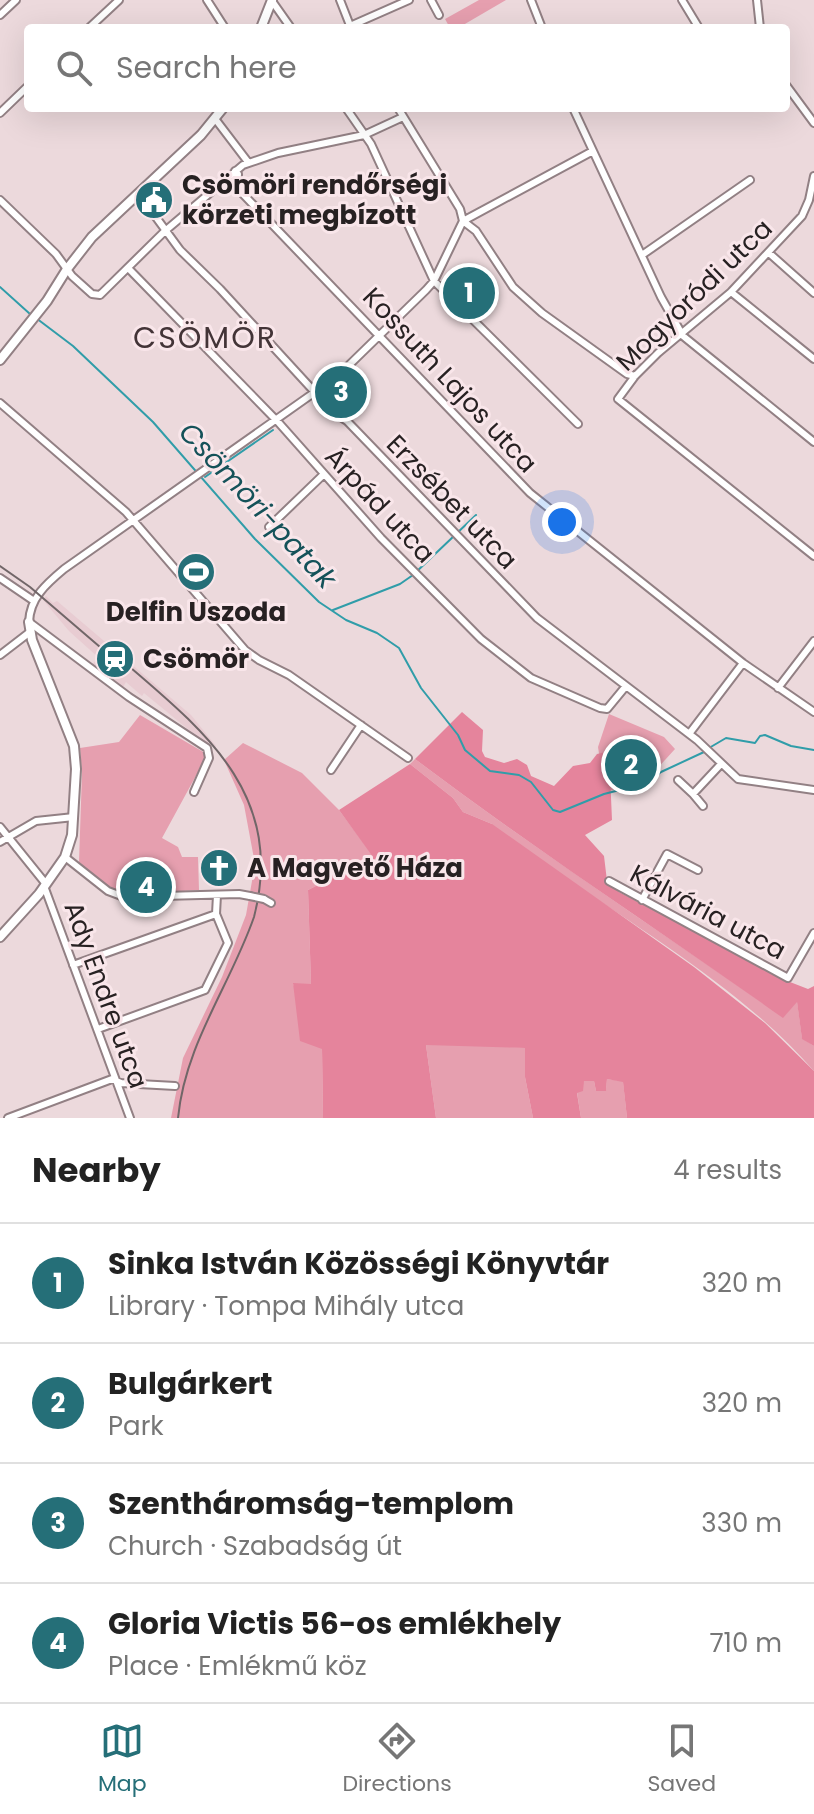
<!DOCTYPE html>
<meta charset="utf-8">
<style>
:root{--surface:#fff;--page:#f6f6f6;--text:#222;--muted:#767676;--line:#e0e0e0;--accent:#256f78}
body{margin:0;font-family:Poppins,sans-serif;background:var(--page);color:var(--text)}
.you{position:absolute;left:562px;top:522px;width:28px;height:28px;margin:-20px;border:6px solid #fff;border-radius:50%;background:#1a73e8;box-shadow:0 0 0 12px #1a73e833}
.badge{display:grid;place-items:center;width:52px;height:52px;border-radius:50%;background:var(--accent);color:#fff;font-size:26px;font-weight:700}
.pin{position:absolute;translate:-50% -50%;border:4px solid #fff;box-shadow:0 2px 8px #0006}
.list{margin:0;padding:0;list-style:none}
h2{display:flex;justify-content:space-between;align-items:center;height:104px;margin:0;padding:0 32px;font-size:34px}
h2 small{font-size:26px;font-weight:400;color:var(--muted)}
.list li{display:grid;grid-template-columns:52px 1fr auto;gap:24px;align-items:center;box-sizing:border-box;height:120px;padding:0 32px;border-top:2px solid var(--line)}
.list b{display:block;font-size:30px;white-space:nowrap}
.list p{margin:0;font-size:26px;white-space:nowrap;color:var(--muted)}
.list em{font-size:26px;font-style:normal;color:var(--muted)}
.icon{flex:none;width:44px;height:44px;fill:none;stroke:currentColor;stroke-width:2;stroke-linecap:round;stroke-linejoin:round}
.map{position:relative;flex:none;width:814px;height:1118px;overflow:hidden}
.search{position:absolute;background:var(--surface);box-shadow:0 8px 32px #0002;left:24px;right:24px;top:24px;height:88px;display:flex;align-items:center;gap:20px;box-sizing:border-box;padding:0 28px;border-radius:8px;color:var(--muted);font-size:30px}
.sheet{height:584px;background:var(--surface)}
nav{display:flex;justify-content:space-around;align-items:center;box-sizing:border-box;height:112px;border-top:2px solid var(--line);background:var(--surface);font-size:22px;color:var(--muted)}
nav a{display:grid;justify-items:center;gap:4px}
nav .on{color:var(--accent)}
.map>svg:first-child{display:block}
.built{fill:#e8ccd2}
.green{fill:#e69faf}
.forest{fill:#e5849c}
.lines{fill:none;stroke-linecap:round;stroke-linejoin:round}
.stream{stroke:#309da9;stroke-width:2}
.street-casing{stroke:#928084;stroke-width:10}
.secondary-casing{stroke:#928084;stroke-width:12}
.street{stroke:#fff;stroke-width:6}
.secondary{stroke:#fff;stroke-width:8}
.tram{stroke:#716668;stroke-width:2}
.street-bridge-casing{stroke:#928084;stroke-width:10;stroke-linecap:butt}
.street-bridge{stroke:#fff;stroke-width:6}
.labels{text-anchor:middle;stroke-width:6;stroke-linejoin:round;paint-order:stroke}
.poi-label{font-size:26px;font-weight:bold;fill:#272122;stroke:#f9e6ea;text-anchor:start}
.street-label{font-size:26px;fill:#272122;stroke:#f9e6ea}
.water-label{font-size:28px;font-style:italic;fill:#155259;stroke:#f9e6ea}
.quarter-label{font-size:30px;letter-spacing:2px;fill:#433437;stroke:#f9e6ea}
</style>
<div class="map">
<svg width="814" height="1118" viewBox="0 0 814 1118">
<rect width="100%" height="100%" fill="#ecd9dc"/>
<!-- built -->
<path class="built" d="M 46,596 L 53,603 L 57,601 L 191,715 L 216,746 L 215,748 L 208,742 L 206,744 L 144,693 L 142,696 L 126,682 L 122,689 L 91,665 L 99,658 L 69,631 L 43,600 Z"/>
<!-- green -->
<path class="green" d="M 479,0 L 506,0 L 458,28 L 450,28 L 445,19 Z
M 609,714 L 664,737 L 675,749 L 645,782 L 605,792 L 598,747 Z
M 140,715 L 205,753 L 204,761 L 162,838 L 178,847 L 182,857 L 198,857 L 199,890 L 167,892 L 168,886 L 148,870 L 134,896 C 112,897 95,876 79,862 L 82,773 L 80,748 L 119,742 Z
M 243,743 L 302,773 L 339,810 L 374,857 L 308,890 L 311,984 L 293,984 L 322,1048 L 323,1118 L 171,1118 L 183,1058 L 222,977 L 246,915 L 255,864 L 244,805 L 224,760 Z
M 415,759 C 534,849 660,931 783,1017 L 797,1001 L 802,1038 L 814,1046 L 814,1071 C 746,993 652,938 568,879 L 509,1047 L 525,1048 L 525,1077 L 533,1118 L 436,1118 L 426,1045 L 460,1044 L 492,824 L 463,812 L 453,798 L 410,764 Z
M 607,1079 L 623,1081 L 627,1118 L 581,1118 L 577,1092 L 584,1081 L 594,1081 L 596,1091 L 606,1090 Z"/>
<!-- forest -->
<path class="forest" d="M 462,712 L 483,730 L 482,751 L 485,757 L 504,763 L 517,759 L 527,765 L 531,776 L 554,786 L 573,766 L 590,763 L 597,754 L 609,751 L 612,820 L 585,835 L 604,856 L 607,881 L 619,892 L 790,982 L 808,989 L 814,986 L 814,1046 L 802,1039 L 797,1002 L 783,1018 C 660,931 534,849 415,759 Z
M 410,764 L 453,798 L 463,812 L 492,824 L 694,967 L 765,1023 L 814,1071 L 814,1118 L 627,1118 L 623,1082 L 607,1079 L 606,1091 L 596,1091 L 594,1081 L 584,1081 L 583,1091 L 577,1093 L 581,1118 L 533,1118 L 525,1077 L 525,1048 L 426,1045 L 436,1118 L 323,1118 L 322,1049 L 300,1041 L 293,983 L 311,984 L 308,890 L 373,857 L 339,810 Z"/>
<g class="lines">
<!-- stream -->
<path class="stream" d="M 0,287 L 30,314
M 36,318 L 73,346 L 153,422 L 255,539 L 319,602 L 346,620 L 377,633 L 399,648 L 421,688 L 458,735 L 465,750 L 490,771 L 519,775 L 531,782 L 553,810 L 560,812 L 604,794 L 647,783 L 661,772 L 704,752
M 205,477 L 273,430
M 333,610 L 400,584 L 413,575 L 476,515
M 709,748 L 726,738 L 755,743 L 760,736 L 765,735 L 791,746 L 814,750"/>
<defs>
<path id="street" d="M 207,0 L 225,28
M 340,0 L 351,28
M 431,0 L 439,15
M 531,0 L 542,28
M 682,0 L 699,28
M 757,0 L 760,28
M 272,1 L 291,28
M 0,15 L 16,0
M 350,26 L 409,0
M 89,28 L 119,0
M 786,85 L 814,123
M 346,108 L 371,144 L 434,281 L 578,424
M 398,108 L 460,209 L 463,221 L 476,231 L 513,287 L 542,313 L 627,374 L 635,376
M 573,108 L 661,297 L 683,336 L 814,442
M 0,113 L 28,86
M 216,120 L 248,162
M 235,171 L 238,174 L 237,187 L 241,192 L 530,493 L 743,663 L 814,712
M 814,176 L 809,200 L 802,216 L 731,292 L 658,353 L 635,376 L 618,399 L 814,556
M 139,194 L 180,250 L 220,289 L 333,412 L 347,421 L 537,618 L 697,740 L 738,779 L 814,790
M 0,200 L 56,254 L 72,276 L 92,294 L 100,295 L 165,231 L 243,165 L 278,153 L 364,135 L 403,117
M 463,221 L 591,152
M 769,253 L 814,293
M 642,255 L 750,180
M 129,269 L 279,423 L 381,538 L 481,639 L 531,678 L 600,708 L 607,709 L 626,686
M 731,292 L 814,359
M 0,403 L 126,512 L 245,650 L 259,660 L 289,675 L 408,758
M 269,527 L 323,475
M 0,578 L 34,601
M 0,655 L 30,632
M 778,688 L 814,641
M 689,734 L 743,663
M 331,770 L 361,725
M 678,780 L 693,794 L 721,764
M 194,792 L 209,758 L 207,748 L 129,697 L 29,622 C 30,598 46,584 64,569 L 315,392 L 345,369 L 426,290 L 434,281 L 463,221
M 693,794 L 703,806
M 0,827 L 46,884
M 0,842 L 36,821 L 74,817
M 65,857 L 108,891 L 124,897 L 239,894 L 250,896
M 609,881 L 788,978 L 814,933
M 44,886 L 130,1118
M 264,899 L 271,903
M 642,900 L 667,854 L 698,870
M 73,965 L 216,914
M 98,1029 L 205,990 L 228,943 L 216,914 L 217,895
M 8,1118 L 112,1079 L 121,1083 L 175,1086"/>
<path id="secondary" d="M 261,28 L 272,0
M 0,360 L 47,301 L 67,269 L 92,237 L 201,135 L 223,108
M 0,937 L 39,894 L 65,857 L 72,835 L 76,769 L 74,746 L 32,640 L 29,622"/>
</defs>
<!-- street casing -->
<use href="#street" class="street-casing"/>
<!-- secondary casing -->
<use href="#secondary" class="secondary-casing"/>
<!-- street -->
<use href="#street" class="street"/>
<!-- secondary -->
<use href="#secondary" class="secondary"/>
<!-- tram -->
<path class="tram" d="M 0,566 L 30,587 L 114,659
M 117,656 C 202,729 286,792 254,917 C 230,986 185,1044 178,1118"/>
<defs>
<path id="street-bridge" d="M 250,896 L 264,899"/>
</defs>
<!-- street-bridge casing -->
<use href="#street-bridge" class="street-bridge-casing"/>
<!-- street-bridge -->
<use href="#street-bridge" class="street-bridge"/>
</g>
<!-- icons -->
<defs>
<symbol id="civic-disc" viewBox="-11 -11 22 22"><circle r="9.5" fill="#256f78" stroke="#f9e6ea"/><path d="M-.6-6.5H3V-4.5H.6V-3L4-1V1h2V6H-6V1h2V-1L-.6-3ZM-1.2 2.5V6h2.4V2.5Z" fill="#fff"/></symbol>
<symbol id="stadium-disc" viewBox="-11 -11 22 22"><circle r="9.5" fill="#256f78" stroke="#f9e6ea"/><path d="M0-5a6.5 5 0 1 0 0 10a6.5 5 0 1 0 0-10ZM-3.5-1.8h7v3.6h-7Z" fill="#fff"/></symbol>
<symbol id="station-disc" viewBox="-11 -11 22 22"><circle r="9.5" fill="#256f78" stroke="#f9e6ea"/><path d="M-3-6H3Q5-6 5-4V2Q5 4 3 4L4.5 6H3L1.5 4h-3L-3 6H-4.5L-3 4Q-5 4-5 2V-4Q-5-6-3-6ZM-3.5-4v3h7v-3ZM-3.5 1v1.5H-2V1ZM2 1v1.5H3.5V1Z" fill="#fff"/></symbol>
<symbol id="church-disc" viewBox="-11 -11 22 22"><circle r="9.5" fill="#256f78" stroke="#f9e6ea"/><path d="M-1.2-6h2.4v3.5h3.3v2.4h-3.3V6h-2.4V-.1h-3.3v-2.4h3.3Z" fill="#fff"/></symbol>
</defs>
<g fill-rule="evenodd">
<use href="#civic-disc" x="132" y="178" width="44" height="44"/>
<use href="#stadium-disc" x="174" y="550" width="44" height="44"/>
<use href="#station-disc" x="93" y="637" width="44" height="44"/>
<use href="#church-disc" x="197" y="846" width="44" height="44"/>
</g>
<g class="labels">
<!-- poi labels -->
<g class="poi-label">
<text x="182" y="194">Csömöri rendőrségi<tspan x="182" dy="30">körzeti megbízott</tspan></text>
<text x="196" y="621" text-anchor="middle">Delfin Uszoda</text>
<text x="143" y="668">Csömör</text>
<text x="247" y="877">A Magvető Háza</text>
</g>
<!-- street labels -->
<g class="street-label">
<text transform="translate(694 295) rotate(-44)" y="9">Mogyoródi utca</text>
<text transform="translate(450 380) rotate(47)" y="9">Kossuth Lajos utca</text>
<text transform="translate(452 502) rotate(46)" y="9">Erzsébet utca</text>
<text transform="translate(380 505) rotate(47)" y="9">Árpád utca</text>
<text transform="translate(708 912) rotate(28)" y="9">Kálvária utca</text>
<text transform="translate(106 995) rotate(70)" y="9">Ady Endre utca</text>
</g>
<!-- water labels -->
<g class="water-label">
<text transform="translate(258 505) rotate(47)" y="10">Csömöri-patak</text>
</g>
<!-- quarter labels -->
<g class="quarter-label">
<text x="205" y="348">CSÖMÖR</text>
</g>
</g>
</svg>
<div class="you"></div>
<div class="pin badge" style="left:469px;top:293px">1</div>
<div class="pin badge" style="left:631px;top:765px">2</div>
<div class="pin badge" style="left:341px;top:392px">3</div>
<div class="pin badge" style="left:146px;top:887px">4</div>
<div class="search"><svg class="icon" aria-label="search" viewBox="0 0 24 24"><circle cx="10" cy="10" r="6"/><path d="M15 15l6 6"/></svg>Search here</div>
</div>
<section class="sheet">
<h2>Nearby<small>4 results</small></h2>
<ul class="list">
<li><span class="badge">1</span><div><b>Sinka István Közösségi Könyvtár</b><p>Library · Tompa Mihály utca</p></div><em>320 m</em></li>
<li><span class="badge">2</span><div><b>Bulgárkert</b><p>Park</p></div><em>320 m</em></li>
<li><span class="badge">3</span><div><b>Szentháromság-templom</b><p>Church · Szabadság út</p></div><em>330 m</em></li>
<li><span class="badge">4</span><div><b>Gloria Victis 56-os emlékhely</b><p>Place · Emlékmű köz</p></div><em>710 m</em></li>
</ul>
</section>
<nav>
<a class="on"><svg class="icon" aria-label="map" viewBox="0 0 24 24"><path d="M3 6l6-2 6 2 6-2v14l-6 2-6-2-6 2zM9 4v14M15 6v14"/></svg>Map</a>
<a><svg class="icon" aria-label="directions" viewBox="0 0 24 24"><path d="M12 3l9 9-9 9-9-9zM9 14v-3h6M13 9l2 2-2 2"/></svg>Directions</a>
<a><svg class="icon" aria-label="saved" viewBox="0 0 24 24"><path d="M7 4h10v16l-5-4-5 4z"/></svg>Saved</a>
</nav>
